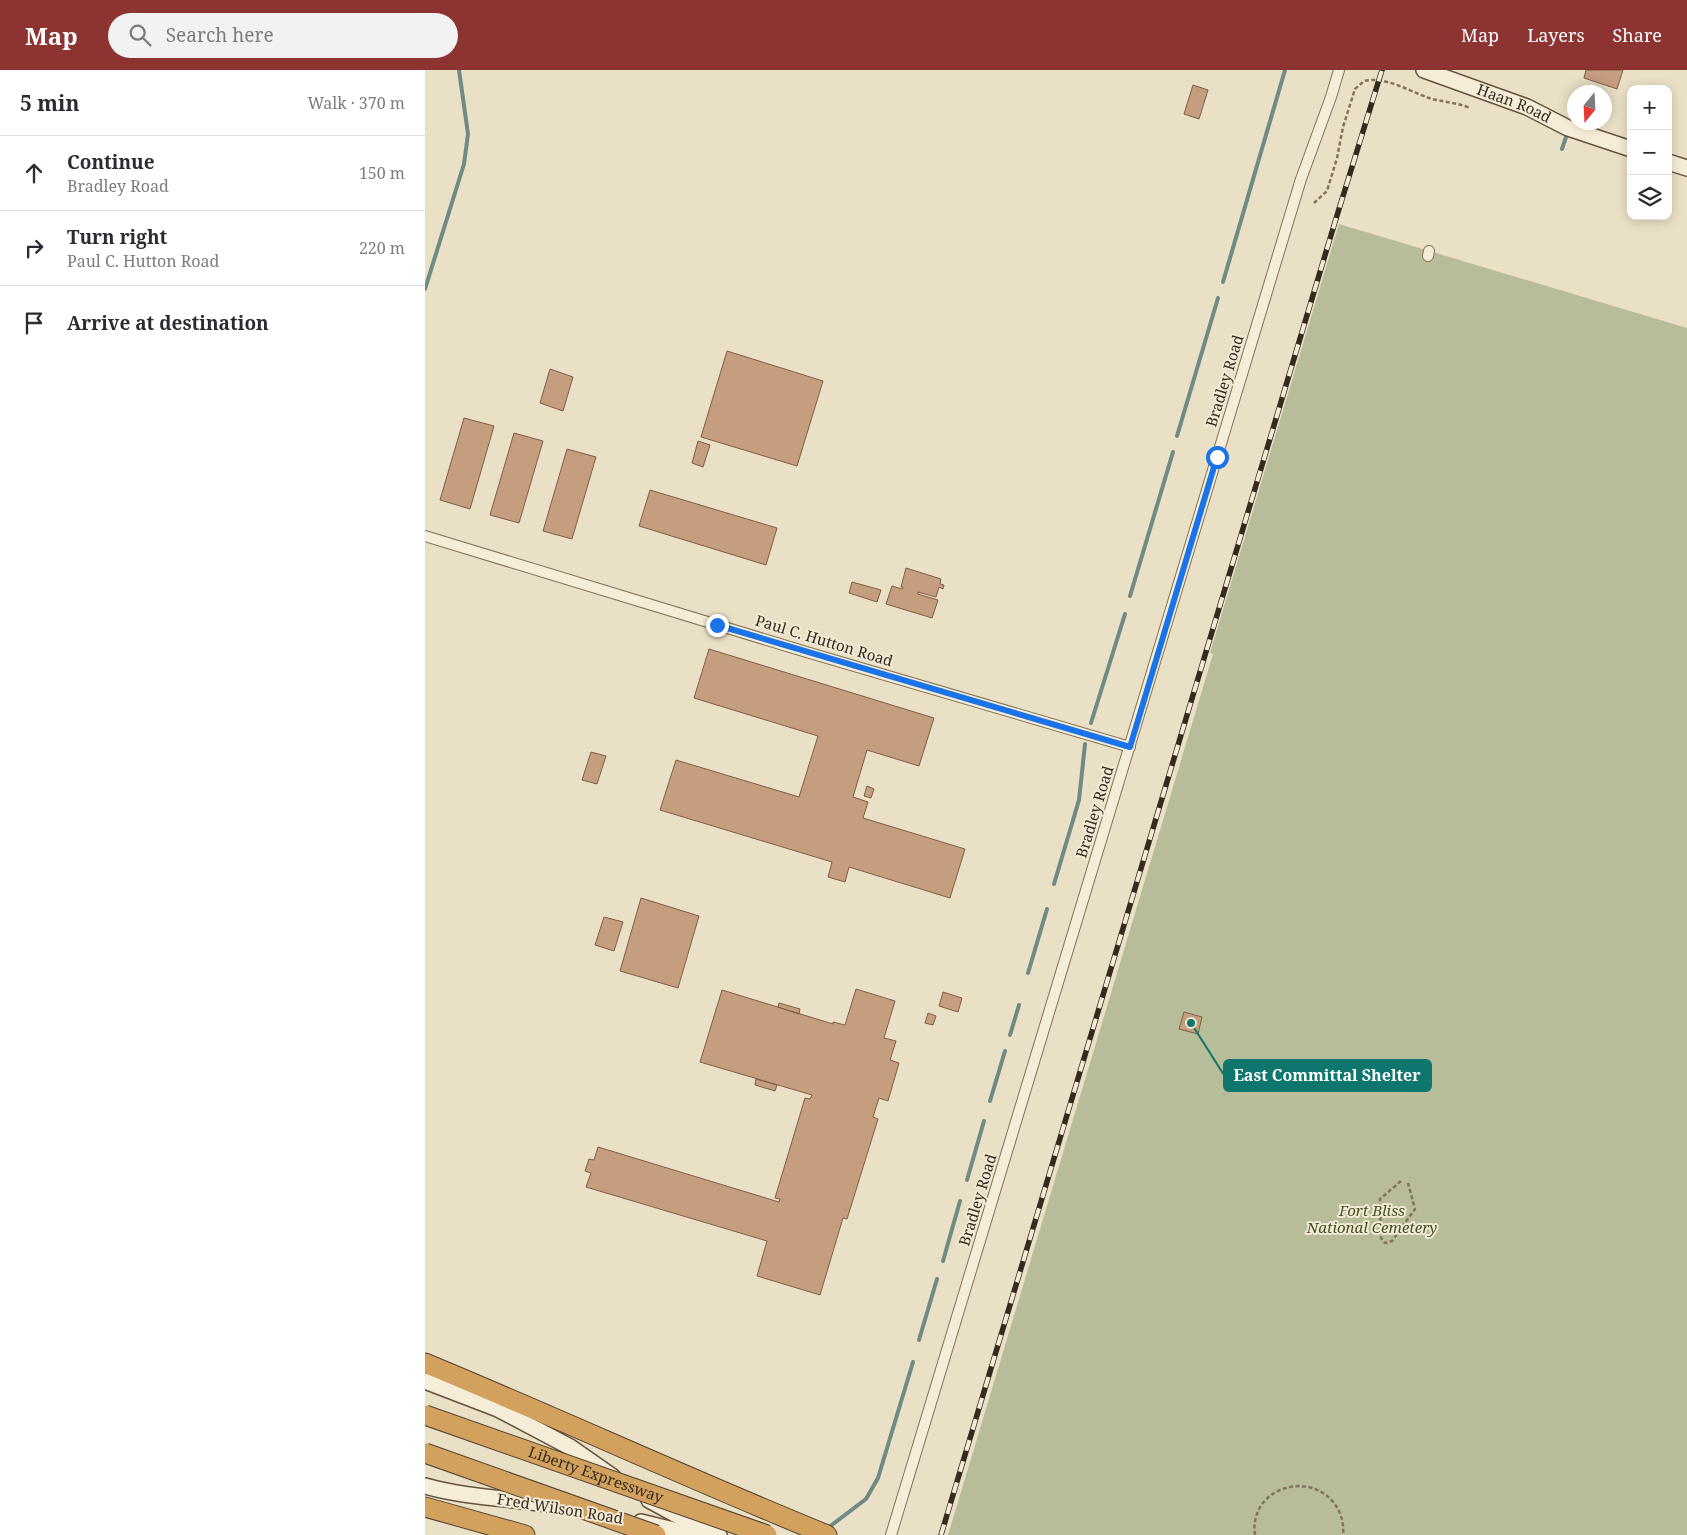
<!DOCTYPE html>
<meta charset="utf-8">
<style>
:root{--surface:#fff;--page:#f2f2f3;--text:#2b2b33;--muted:#7c7c81;--line:#e1e1e2;--accent:#8d3432}
body{margin:0;font-family:"Noto Serif",serif;background:var(--page);color:var(--text)}
.controls{position:absolute;right:15px;top:15px;display:grid;overflow:hidden;border-radius:10px;box-shadow:0 2px 12px #0003}
.controls button{width:45px;height:45px;display:grid;place-items:center;padding:0;border:0;border-bottom:1px solid var(--line);background:var(--surface);color:var(--text);font:25px sans-serif}
.compass{position:absolute;left:1142px;top:15px;width:45px;height:45px;border-radius:50%;background:var(--surface);box-shadow:0 2px 12px #0003;rotate:198deg}
.stop{position:absolute;width:15px;height:15px;margin:-11px;border:4px solid #1a73e8;border-radius:50%;background:#fff}
.stop.end{background:#1a73e8;border-color:#fff;box-shadow:0 1px 5px #0008}
.list{margin:0;padding:0;list-style:none}
h2{display:flex;justify-content:space-between;align-items:center;height:65px;margin:0;padding:0 20px;font-size:21px}
h2 small{font-size:16px;font-weight:400;color:var(--muted)}
.list li{display:grid;grid-template-columns:32px 1fr auto;gap:15px;align-items:center;box-sizing:border-box;height:75px;padding:0 20px;border-top:1px solid var(--line)}
.list b{display:block;font-size:19px;white-space:nowrap}
.list p{margin:0;font-size:16px;white-space:nowrap;color:var(--muted)}
.list em{font-size:16px;font-style:normal;color:var(--muted)}
.icon{flex:none;width:28px;height:28px;fill:none;stroke:currentColor;stroke-width:2;stroke-linecap:round;stroke-linejoin:round}
.map{position:relative;flex:none;width:1262px;height:1465px;overflow:hidden}
header{display:flex;align-items:center;gap:30px;box-sizing:border-box;height:70px;padding:0 25px;background:var(--accent);color:#fff}
header strong{font-size:24px}
nav{display:flex;gap:28px;margin-inline-start:auto;font-size:18px}
.search{width:350px;height:45px;background:var(--page);display:flex;align-items:center;gap:12px;box-sizing:border-box;padding:0 18px;border-radius:28px;color:var(--muted);font-size:19px}
main{display:flex}
aside{flex:1;background:var(--surface)}
.map>svg:first-child{display:block}
.cemetery{fill:#b8bd99}
.lines{fill:none;stroke-linecap:round;stroke-linejoin:round}
.stream{stroke:#6e8b85;stroke-width:4}
.building{fill:#c59d7f;stroke:#805e45}
.street-casing{stroke:#83725d;stroke-width:12}
.secondary-casing{stroke:#655340;stroke-width:18}
.highway-casing{stroke:#524131;stroke-width:21}
.path{stroke:#83725d;stroke-width:2.5;stroke-dasharray:4 2.5;stroke-linecap:butt}
.street{stroke:#f6edd8;stroke-width:10}
.secondary{stroke:#f6edd8;stroke-width:15}
.highway{stroke:#d2a15e;stroke-width:19}
.rail-casing{stroke:#352a1f;stroke-width:5.5}
.rail{stroke:#f2ead4;stroke-width:4;stroke-dasharray:11;stroke-linecap:butt}
.highway-bridge-casing{stroke:#524131;stroke-width:21;stroke-linecap:butt}
.highway-bridge{stroke:#d2a15e;stroke-width:19}
.route{stroke:#1a73e8;stroke-width:6}
.labels{text-anchor:middle;stroke-width:4;stroke-linejoin:round;paint-order:stroke}
.street-label{font-size:15px;fill:#352a1f;stroke:#f2ead4}
.park-label{font-size:15px;font-style:italic;fill:#454f28;stroke:#f2ead4}
.leader{fill:none;stroke:#0f766e;stroke-width:2}
.callout-dot{fill:#0f766e;stroke:#f2ead4;stroke-width:2}
.callout{fill:#0f766e;stroke:#0f766e;stroke-width:2}
.callout-label{font-size:16px;text-anchor:middle;font-weight:bold;fill:#fff}
</style>
<header>
<strong>Map</strong>
<div class="search"><svg class="icon" aria-label="search" viewBox="0 0 24 24"><circle cx="10" cy="10" r="6"/><path d="M15 15l6 6"/></svg>Search here</div>
<nav><a>Map</a><a>Layers</a><a>Share</a></nav>
</header>
<main>
<aside>
<h2>5 min<small>Walk · 370 m</small></h2>
<ul class="list">
<li><svg class="icon" aria-label="ahead" viewBox="0 0 24 24"><path d="M12 20V5M6 11l6-6 6 6"/></svg><div><b>Continue</b><p>Bradley Road</p></div><em>150 m</em></li>
<li><svg class="icon" aria-label="right" viewBox="0 0 24 24"><path d="M7 20v-9h11M14 6l5 5-5 5"/></svg><div><b>Turn right</b><p>Paul C. Hutton Road</p></div><em>220 m</em></li>
<li><svg class="icon" aria-label="arrive" viewBox="0 0 24 24"><path d="M6 21V4h12l-3 4 3 4H6"/></svg><div><b>Arrive at destination</b></div></li>
</ul>
</aside>
<div class="map">
<svg width="1262" height="1465" viewBox="0 0 1262 1465">
<rect width="100%" height="100%" fill="#eae0c5"/>
<!-- cemetery -->
<path class="cemetery" d="M 914,154 L 1262,258 L 1262,1465 L 523,1465 L 788,584 L 785,583 Z"/>
<g class="lines">
<!-- stream -->
<path class="stream" d="M 1137,79 L 1143,61
M 798,212 L 860,0
M 0,219 L 39,94 L 43,64 L 34,0
M 752,366 L 793,228
M 705,526 L 748,382
M 666,653 L 700,544
M 629,814 L 654,730 L 660,674
M 603,903 L 622,839
M 585,965 L 594,935
M 565,1031 L 580,981
M 542,1110 L 559,1051
M 518,1191 L 535,1131
M 494,1270 L 512,1209
M 404,1457 L 441,1429 L 453,1408 L 488,1292"/>
</g>
<!-- building -->
<path class="building" d="M 1161,0 L 1198,0 L 1192,19 L 1159,8 Z
M 768,15 L 783,20 L 774,49 L 759,44 Z
M 302,281 L 398,311 L 372,396 L 276,367 Z
M 125,299 L 148,307 L 138,341 L 115,333 Z
M 39,348 L 69,356 L 45,439 L 15,430 Z
M 89,363 L 118,371 L 94,453 L 65,445 Z
M 273,371 L 285,375 L 278,397 L 267,393 Z
M 142,379 L 171,387 L 147,469 L 118,461 Z
M 225,420 L 352,458 L 341,495 L 214,456 Z
M 481,498 L 516,509 L 515,514 L 519,515 L 518,519 L 514,517 L 511,527 L 493,522 L 493,524 L 513,530 L 507,548 L 461,534 L 467,516 L 477,519 L 478,517 L 476,517 Z
M 427,512 L 456,520 L 452,532 L 424,523 Z
M 284,579 L 509,648 L 494,696 L 442,680 L 428,727 L 443,732 L 438,748 L 540,779 L 525,828 L 424,797 L 420,812 L 403,807 L 407,792 L 235,740 L 251,690 L 374,727 L 393,666 L 269,628 Z
M 166,682 L 181,686 L 172,714 L 157,710 Z
M 442,716 L 449,719 L 446,728 L 439,726 Z
M 216,828 L 274,846 L 253,918 L 195,901 Z
M 179,847 L 198,852 L 189,881 L 170,875 Z
M 431,919 L 470,931 L 459,968 L 471,971 L 465,990 L 474,993 L 463,1031 L 454,1028 L 448,1047 L 453,1049 L 422,1149 L 418,1148 L 395,1225 L 332,1206 L 342,1171 L 161,1117 L 166,1103 L 160,1101 L 164,1089 L 169,1090 L 173,1077 L 354,1132 L 355,1129 L 350,1128 L 380,1028 L 385,1029 L 387,1025 L 275,992 L 297,920 L 408,954 L 408,952 L 420,955 Z
M 518,922 L 537,928 L 533,942 L 514,936 Z
M 354,933 L 375,939 L 374,944 L 353,937 Z
M 759,942 L 777,947 L 773,964 L 754,959 Z
M 503,943 L 511,946 L 508,955 L 500,953 Z
M 331,1009 L 352,1015 L 350,1021 L 330,1015 Z"/>
<g class="lines">
<defs>
<path id="street" d="M 1003,186 L 1004,181
M 0,466 L 378,581 L 705,677
M 466,1465 L 876,109 L 906,27 L 914,0"/>
<g id="secondary">
<path id="s1" d="M 999,0 L 1102,37 L 1143,58 L 1206,79"/>
<path d="M 1243,92 L 1262,98"/>
<path d="M 0,1311 L 73,1339 L 145,1377 L 188,1407"/>
<path d="M 0,1416 C 42,1428 86,1428 129,1435"/>
<path d="M 224,1430 L 270,1455 L 294,1465"/>
<path d="M 216,1452 L 269,1465"/>
</g>
<path id="highway" d="M 0,1293 C 135,1349 267,1410 402,1465
M 0,1437 L 100,1465"/>
</defs>
<!-- street casing -->
<use href="#street" class="street-casing"/>
<!-- secondary casing -->
<use href="#secondary" class="secondary-casing"/>
<!-- highway casing -->
<use href="#highway" class="highway-casing"/>
<!-- path -->
<path class="path" d="M 889,133 L 902,121 L 912,88 L 918,57 L 930,19 L 939,11 C 962,6 985,22 1007,29 C 1020,32 1033,33 1045,38
M 976,1111 L 955,1129 L 956,1168 L 960,1173 L 967,1171 L 990,1139 L 983,1113
M 830,1465 C 823,1417 889,1397 913,1439 C 917,1447 919,1456 918,1465"/>
<!-- street -->
<use href="#street" class="street"/>
<!-- secondary -->
<use href="#secondary" class="secondary"/>
<!-- highway -->
<use href="#highway" class="highway"/>
<defs>
<path id="rail" d="M 516,1465 L 910,152 L 957,0"/>
</defs>
<!-- rail casing -->
<use href="#rail" class="rail-casing"/>
<!-- rail -->
<use href="#rail" class="rail"/>
<defs>
<g id="highway-bridge">
<path id="s2" d="M 0,1345 L 342,1465"/>
<path d="M 0,1383 L 231,1465"/>
</g>
</defs>
<!-- highway-bridge casing -->
<use href="#highway-bridge" class="highway-bridge-casing"/>
<!-- highway-bridge -->
<use href="#highway-bridge" class="highway-bridge"/>
</g>
<g class="lines">
<!-- route -->
<path class="route" d="M 292,555 L 705,677 L 792,387"/>
</g>
<g class="labels">
<!-- street labels -->
<g class="street-label">
<text dy="5" stroke="none"><textPath href="#s1" startOffset="96">Haan Road</textPath></text>
<text transform="translate(800 311) rotate(-73)" y="5">Bradley Road</text>
<text transform="translate(399 571) rotate(17)" y="5">Paul C. Hutton Road</text>
<text transform="translate(670 742) rotate(-73)" y="5">Bradley Road</text>
<text transform="translate(553 1130) rotate(-73)" y="5">Bradley Road</text>
<text dy="5" stroke="none"><textPath href="#s2" startOffset="181">Liberty Expressway</textPath></text>
<text transform="translate(135 1439) rotate(9)" y="5">Fred Wilson Road</text>
</g>
<!-- park labels -->
<g class="park-label">
<text x="947" y="1146">Fort Bliss<tspan x="947" dy="17">National Cemetery</tspan></text>
</g>
</g>
<!-- callouts -->
<path class="leader" d="M766 953L799 1005"/>
<circle class="callout-dot" cx="766" cy="953" r="5"/>
<rect class="callout" x="799" y="990" width="207" height="31" rx="5"/>
<g class="callout-label">
<text x="902" y="1011">East Committal Shelter</text>
</g>
</svg>
<div class="controls">
<button>+</button>
<button>−</button>
<button><svg class="icon" aria-label="layers" viewBox="0 0 24 24"><path d="M12 4l9 5-9 5-9-5zM3 14l9 5 9-5"/></svg></button>
</div>
<svg class="compass" viewBox="-18 -18 36 36"><path d="M0-13l5 13h-10z" fill="#e53935"/><path d="M0 13l5-13h-10z" fill="#7c7c81"/></svg>
<div class="stop" style="left:792px;top:387px"></div>
<div class="stop end" style="left:292px;top:555px"></div>
</div>
</main>
